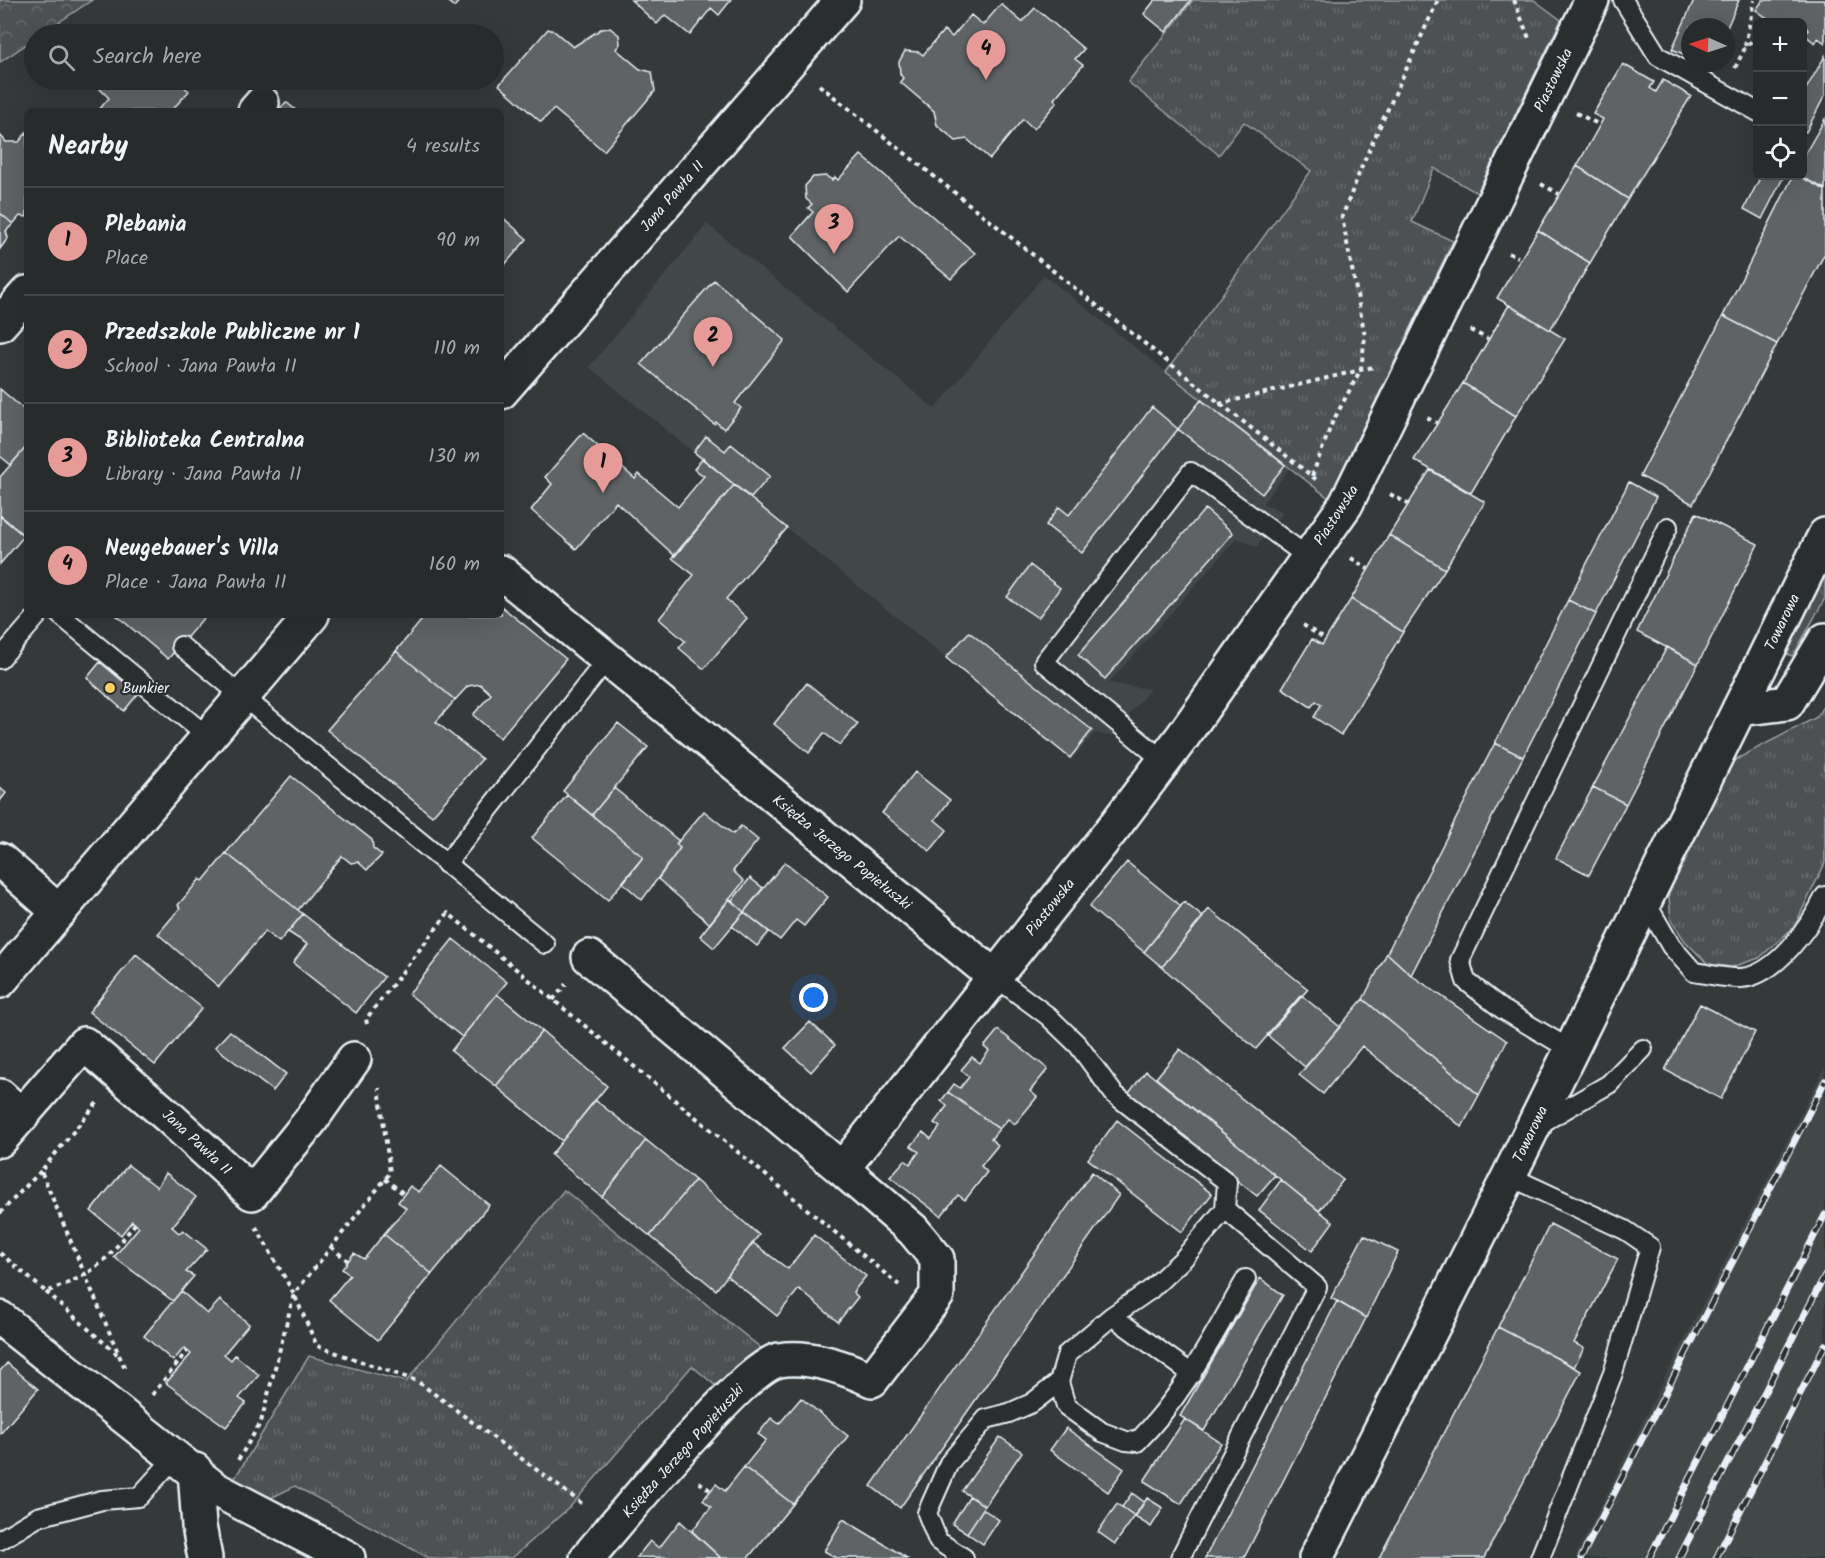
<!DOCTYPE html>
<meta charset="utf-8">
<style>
:root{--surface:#282b2c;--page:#343738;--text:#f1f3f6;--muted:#a5a7a9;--line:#444748;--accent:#e69b98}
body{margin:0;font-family:Kalam,sans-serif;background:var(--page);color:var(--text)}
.controls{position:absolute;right:18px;top:18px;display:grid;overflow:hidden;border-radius:9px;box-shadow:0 6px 24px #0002}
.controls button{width:54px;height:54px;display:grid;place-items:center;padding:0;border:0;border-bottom:2px solid var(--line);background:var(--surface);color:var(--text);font:30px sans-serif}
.compass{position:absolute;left:1681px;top:18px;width:54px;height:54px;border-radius:50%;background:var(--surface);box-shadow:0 6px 24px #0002;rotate:273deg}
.you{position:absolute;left:814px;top:998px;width:21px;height:21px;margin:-15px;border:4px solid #fff;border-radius:50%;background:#1a73e8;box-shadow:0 0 0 9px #1a73e833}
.badge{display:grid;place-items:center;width:39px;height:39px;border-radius:50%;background:var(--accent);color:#111;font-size:20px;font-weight:700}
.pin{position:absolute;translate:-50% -50px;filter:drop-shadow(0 2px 3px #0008)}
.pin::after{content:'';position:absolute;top:32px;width:21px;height:18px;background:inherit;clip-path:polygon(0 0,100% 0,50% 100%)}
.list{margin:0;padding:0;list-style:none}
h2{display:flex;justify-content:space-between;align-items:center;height:78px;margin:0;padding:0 24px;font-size:26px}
h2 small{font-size:20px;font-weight:400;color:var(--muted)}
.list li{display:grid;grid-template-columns:39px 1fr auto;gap:18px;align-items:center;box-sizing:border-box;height:108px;padding:0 24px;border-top:2px solid var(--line)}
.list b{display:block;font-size:22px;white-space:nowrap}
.list p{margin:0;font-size:20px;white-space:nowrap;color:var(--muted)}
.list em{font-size:20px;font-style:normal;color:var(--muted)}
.icon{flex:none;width:33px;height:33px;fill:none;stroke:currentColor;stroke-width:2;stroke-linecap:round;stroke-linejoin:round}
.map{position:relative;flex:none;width:1825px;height:1558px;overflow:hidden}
.search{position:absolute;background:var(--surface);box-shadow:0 6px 24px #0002;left:24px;top:24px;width:480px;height:66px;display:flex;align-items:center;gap:15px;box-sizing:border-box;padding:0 21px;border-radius:33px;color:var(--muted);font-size:22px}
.panel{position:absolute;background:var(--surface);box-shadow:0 6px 24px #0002;left:24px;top:108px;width:480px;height:510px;border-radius:9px}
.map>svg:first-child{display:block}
.built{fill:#424647}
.grass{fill:url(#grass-tufts);stroke:#9aa1a5;stroke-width:1.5}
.forest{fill:url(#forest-crowns);stroke:#9aa1a5;stroke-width:1.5}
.building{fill:#5f6365;stroke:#e8f1f8;stroke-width:1.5}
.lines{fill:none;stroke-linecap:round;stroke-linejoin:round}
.lane-casing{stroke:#e8f1f8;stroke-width:22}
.street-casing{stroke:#e8f1f8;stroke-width:38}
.secondary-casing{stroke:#e8f1f8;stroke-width:38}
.path{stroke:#e8f1f8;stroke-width:4;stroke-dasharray:4.5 4.5;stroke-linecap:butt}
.lane{stroke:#2a2d2e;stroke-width:18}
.street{stroke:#2a2d2e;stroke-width:33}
.secondary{stroke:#2a2d2e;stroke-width:33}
.rail-casing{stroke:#e8f1f8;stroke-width:7}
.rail{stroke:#2a2d2e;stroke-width:4.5;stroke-dasharray:14;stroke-linecap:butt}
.poi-dot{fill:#ffd166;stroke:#2a2d2e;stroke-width:2}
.labels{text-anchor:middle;stroke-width:4.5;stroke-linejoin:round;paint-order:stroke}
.street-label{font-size:15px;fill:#e8f1f8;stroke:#2a2d2e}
.poi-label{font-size:15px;fill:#e8f1f8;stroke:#2a2d2e;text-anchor:start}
</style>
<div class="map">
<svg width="1825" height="1558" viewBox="0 0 1825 1558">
<defs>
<pattern id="grass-tufts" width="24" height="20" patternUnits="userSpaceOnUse" patternTransform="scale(1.5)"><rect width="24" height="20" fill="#4d5152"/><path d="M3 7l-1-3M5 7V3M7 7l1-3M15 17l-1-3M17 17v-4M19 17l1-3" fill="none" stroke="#676a6c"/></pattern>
<pattern id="forest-crowns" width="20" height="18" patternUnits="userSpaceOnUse" patternTransform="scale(1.5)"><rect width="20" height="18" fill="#4d5152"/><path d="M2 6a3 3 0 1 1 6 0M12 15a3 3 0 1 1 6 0" fill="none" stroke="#676a6c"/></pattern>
</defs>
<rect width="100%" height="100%" fill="#35393a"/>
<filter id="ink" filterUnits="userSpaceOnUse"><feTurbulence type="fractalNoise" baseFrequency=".0167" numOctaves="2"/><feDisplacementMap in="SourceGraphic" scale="12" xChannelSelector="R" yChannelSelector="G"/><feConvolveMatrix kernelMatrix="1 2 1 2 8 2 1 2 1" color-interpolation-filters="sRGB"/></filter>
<g filter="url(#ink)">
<!-- built -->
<path class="built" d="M 707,224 L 935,409 L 1044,275 L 1289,469 L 1263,503 L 1283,512 L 1257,547 L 1237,538 L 1109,683 L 1150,689 L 1112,736 L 1095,733 L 1071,760 L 589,367 Z
M 1825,1067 L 1825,1558 L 1575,1558 L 1664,1379 Z"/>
<!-- grass -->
<path class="grass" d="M 1193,0 L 1534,0 L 1561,20 L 1477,193 L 1434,168 L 1412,222 L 1453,241 L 1338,479 L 1330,499 L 1166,372 L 1311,171 L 1244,122 L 1219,155 L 1128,82 Z
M 1825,567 L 1825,598 L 1793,656 L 1784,653 Z
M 1825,702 L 1825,863 L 1794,927 L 1759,958 L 1732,967 L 1708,964 L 1685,941 L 1671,920 L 1668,887 L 1727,764 L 1817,717 Z
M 564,1190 L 771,1356 L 716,1386 L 692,1366 L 570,1507 L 512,1558 L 429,1558 L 295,1486 L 269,1499 L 233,1481 L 309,1356 L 406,1382 Z"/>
<!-- forest -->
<path class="forest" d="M 0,0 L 92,0 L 41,34 L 34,34 L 34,39 L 0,62 Z"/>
<!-- building -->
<path class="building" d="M 446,0 L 460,0 L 454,7 Z
M 631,0 L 731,0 L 719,15 L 711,8 L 690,35 L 665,15 L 657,24 Z
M 1155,0 L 1191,0 L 1166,32 L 1144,14 Z
M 1694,0 L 1739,0 L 1726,30 L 1726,27 L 1690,27 L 1690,57 L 1672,49 Z
M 1763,0 L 1825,0 L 1825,43 L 1818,38 L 1815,43 L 1805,35 L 1808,30 L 1802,22 L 1773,22 L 1756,10 Z
M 1001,4 L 1022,22 L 1035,8 L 1084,49 L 1075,59 L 1083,65 L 1054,99 L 1057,102 L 1034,129 L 1023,119 L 990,159 L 967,139 L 956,141 L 937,125 L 934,111 L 900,82 L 903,78 L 900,74 L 899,62 L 905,51 L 919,52 L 923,55 L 944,30 L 952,37 L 971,15 L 983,25 Z
M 610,28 L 619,35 L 620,44 L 616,49 L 640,69 L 652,72 L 655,91 L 604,151 L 554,109 L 541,122 L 499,85 L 548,29 L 554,31 L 573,47 L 601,29 Z
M 1825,56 L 1825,95 L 1806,132 L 1802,131 L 1802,96 Z
M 1623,64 L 1654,82 L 1650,88 L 1656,92 L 1663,80 L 1691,96 L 1628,199 L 1577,166 L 1603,119 L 1593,114 Z
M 106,80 L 176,80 L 189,91 L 171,111 L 98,111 L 109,98 L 99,88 Z
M 286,102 L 297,111 L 278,111 Z
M 1825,119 L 1825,189 L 1799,176 L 1802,176 L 1802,159 Z
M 27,132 L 27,217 L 20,216 L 13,224 L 0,213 L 0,135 L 6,142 L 19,142 Z
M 861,155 L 975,253 L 951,279 L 899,236 L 848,292 L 792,236 L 813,212 L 808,208 L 812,204 L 806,199 L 805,186 L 813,177 L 826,176 L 832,180 L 835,177 L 838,180 Z
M 1577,166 L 1628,199 L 1590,263 L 1538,230 Z
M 1761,176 L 1784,176 L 1762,219 L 1744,209 Z
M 1793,176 L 1799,176 L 1825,190 L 1825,253 L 1777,344 L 1723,316 Z
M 0,213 L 13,224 L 6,231 L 8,238 L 0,249 Z
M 501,216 L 527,239 L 501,269 Z
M 1538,230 L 1590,263 L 1550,330 L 1497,298 Z
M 714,280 L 785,340 L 735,403 L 741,408 L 724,429 L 716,422 L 714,424 L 641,364 Z
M 1509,305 L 1565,339 L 1516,416 L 1463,383 Z
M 1723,316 L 1777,344 L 1693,504 L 1640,476 Z
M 1463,383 L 1516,416 L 1471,493 L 1414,460 Z
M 0,389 L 27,412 L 27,446 L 11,465 L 0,456 Z
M 1201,400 L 1285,465 L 1262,494 L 1178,429 Z
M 1152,407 L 1178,429 L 1082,553 L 1046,525 L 1059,507 L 1069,515 Z
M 583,433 L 635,479 L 639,474 L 678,507 L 704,476 L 694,469 L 703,458 L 734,485 L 675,556 L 616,502 L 576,549 L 531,510 L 552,484 L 545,477 Z
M 706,436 L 725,451 L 731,444 L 770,476 L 751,498 L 694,452 Z
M 27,446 L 27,538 L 0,515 L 0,477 Z
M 1430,470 L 1485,502 L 1445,569 L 1389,535 Z
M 1629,482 L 1656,497 L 1596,614 L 1568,600 Z
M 734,485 L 787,528 L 726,599 L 747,618 L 704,669 L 679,648 L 685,641 L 659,619 L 694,575 L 672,558 Z
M 1205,509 L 1233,533 L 1105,679 L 1078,655 Z
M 1696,513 L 1758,544 L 1698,664 L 1637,632 Z
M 0,516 L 24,536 L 0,564 Z
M 1389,535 L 1445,569 L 1403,632 L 1351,599 Z
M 1030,565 L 1060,588 L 1038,618 L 1007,597 Z
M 1351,599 L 1403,632 L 1341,735 L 1314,717 L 1321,705 L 1316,701 L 1311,707 L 1282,688 L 1312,639 L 1322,645 Z
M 1568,600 L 1596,614 L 1523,757 L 1495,743 Z
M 501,606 L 566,659 L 500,738 L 473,715 L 491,694 L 480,684 L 468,686 L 455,700 L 396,651 L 426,615 L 501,615 Z
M 116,615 L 206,615 L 168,659 Z
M 969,632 L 1092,730 L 1070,758 L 946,658 Z
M 1667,647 L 1698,664 L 1626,804 L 1593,787 Z
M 396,651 L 455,700 L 436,722 L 482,759 L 432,816 L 327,730 Z
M 100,662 L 138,694 L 124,711 L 87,678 Z
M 807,683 L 858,724 L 840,745 L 824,733 L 809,753 L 774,724 Z
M 618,723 L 648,747 L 592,815 L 563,791 Z
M 1495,743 L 1523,757 L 1411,975 L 1387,953 Z
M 915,772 L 950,800 L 935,820 L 947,830 L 930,851 L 882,813 Z
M 291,776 L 372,840 L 373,848 L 382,855 L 367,870 L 358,862 L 351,863 L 342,856 L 298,910 L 226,853 Z
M 1593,787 L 1626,804 L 1589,875 L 1556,858 Z
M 0,788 L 6,793 L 0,801 Z
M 614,788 L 679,841 L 676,844 L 680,848 L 642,900 L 623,883 L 643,857 L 592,815 Z
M 567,795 L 643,857 L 608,900 L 532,838 Z
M 704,811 L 733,834 L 741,826 L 758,840 L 733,871 L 744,881 L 710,924 L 658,879 L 680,848 L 676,844 Z
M 226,853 L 303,914 L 279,942 L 265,931 L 219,987 L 158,934 L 180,908 L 178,905 L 200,879 L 203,881 Z
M 785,862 L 828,897 L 804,926 L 796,920 L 780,940 L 744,912 Z
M 1127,862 L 1181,906 L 1144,952 L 1089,907 Z
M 750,878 L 763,888 L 744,912 L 732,901 Z
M 729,899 L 744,912 L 714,948 L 700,936 Z
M 1184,902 L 1203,917 L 1162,967 L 1144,952 Z
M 1209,909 L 1308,989 L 1256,1049 L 1162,967 Z
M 744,912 L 769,932 L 757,946 L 732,926 Z
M 303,914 L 384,977 L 356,1013 L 293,963 L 307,944 L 288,932 Z
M 453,939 L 507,982 L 462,1037 L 409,994 Z
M 1387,953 L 1411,975 L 1507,1041 L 1479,1095 L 1363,999 Z
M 136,954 L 202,1008 L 155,1065 L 89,1012 Z
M 497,994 L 542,1031 L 496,1086 L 451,1051 Z
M 1301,995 L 1340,1027 L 1305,1067 L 1267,1035 Z
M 1363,999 L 1479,1095 L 1462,1127 L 1362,1046 L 1323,1094 L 1299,1075 Z
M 1700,1004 L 1755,1032 L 1721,1099 L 1665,1070 Z
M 810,1022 L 835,1045 L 811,1072 L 785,1048 Z
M 998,1030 L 1048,1069 L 1030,1091 L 1037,1097 L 1015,1124 L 1008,1119 L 999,1129 L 948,1092 L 954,1084 L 960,1088 L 969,1077 L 961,1070 L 972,1057 L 980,1063 L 989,1051 L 984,1047 Z
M 230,1031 L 286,1074 L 273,1091 L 215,1047 Z
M 542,1031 L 607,1086 L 562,1141 L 496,1086 Z
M 1180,1049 L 1343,1180 L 1319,1211 L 1156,1078 Z
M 1146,1071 L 1275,1175 L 1257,1196 L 1128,1094 Z
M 948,1092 L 999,1129 L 991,1139 L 998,1145 L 981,1166 L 987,1172 L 965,1200 L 958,1195 L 941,1216 L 890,1177 L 905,1160 L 910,1164 L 919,1152 L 911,1146 L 923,1132 L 931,1139 L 940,1127 L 934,1123 L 947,1106 L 941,1101 Z
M 595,1100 L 646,1140 L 602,1197 L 551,1155 Z
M 1117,1120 L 1212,1194 L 1182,1232 L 1088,1159 Z
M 646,1140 L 695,1180 L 650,1236 L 602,1197 Z
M 128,1165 L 157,1187 L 166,1173 L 196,1197 L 172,1227 L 179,1233 L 183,1230 L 207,1249 L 186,1272 L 194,1276 L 173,1301 L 114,1257 L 139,1227 L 132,1221 L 121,1235 L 91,1211 Z
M 441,1166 L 489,1205 L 432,1274 L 384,1234 L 406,1208 L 398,1202 L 410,1186 L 419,1192 Z
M 1092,1172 L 1119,1195 L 900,1508 L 871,1486 Z
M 695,1180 L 759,1235 L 716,1290 L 650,1236 Z
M 1281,1180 L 1333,1222 L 1312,1251 L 1259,1210 Z
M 1550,1224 L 1618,1259 L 1574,1343 L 1584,1348 L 1574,1367 L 1498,1327 Z
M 384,1234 L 432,1274 L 378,1340 L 329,1300 L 350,1275 L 342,1269 L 354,1253 L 364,1259 Z
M 814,1235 L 866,1276 L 853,1292 L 858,1297 L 838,1322 L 799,1289 L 777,1316 L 727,1276 L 753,1243 L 788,1269 Z
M 1364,1235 L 1398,1252 L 1366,1318 L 1331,1298 Z
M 1260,1278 L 1283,1295 L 1204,1431 L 1180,1416 Z
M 181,1291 L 207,1314 L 220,1300 L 249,1324 L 224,1354 L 231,1360 L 235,1355 L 259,1375 L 239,1398 L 246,1403 L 226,1427 L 166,1383 L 191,1354 L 184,1348 L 173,1361 L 144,1336 Z
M 1337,1301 L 1366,1318 L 1244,1558 L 1205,1558 Z
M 1498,1327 L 1581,1371 L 1484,1558 L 1379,1558 Z
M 7,1363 L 38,1389 L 0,1434 L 0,1371 Z
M 801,1398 L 848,1436 L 793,1504 L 744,1467 L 766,1440 L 758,1434 L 771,1418 L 779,1424 Z
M 1185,1419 L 1221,1443 L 1181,1504 L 1144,1481 Z
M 1066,1428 L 1124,1469 L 1108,1492 L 1050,1450 Z
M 1000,1437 L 1022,1452 L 985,1506 L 962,1491 Z
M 744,1467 L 793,1504 L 748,1558 L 721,1558 L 692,1531 L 711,1507 L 703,1500 L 716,1484 L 725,1491 Z
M 1132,1493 L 1144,1502 L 1135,1516 L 1122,1507 Z
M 970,1496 L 985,1506 L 967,1533 L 952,1524 Z
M 1147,1498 L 1163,1508 L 1151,1527 L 1135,1517 Z
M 1117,1504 L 1135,1516 L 1115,1544 L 1098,1532 Z
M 983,1509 L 999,1520 L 983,1544 L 967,1533 Z
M 843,1519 L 907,1558 L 837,1558 L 824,1551 Z
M 680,1521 L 721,1558 L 637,1557 L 650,1541 L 659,1548 Z"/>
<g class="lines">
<defs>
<path id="lane" d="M 1623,0 L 1658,56 L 1758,112
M 60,615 L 207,736
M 181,646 L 545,944
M 0,659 L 38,615
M 1164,761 L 1044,662 L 1191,472 L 1308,557
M 446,864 L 607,659
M 1645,901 L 1671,946 L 1694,972 C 1709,974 1726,979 1741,978 C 1776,976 1811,925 1825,896
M 994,976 L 1048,1016 L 1078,1045 L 1114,1094 L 1227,1182 L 1225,1209 L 1184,1258 L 1150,1290 L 1112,1316 L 1067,1354 L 1059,1382 L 1066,1406 L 1102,1432 L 1126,1441 L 1137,1442 C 1184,1395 1213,1336 1246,1279
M 1571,1050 L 1502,1009 L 1466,981 L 1460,960 L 1668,527
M 1538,1125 L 1609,1084 L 1643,1049
M 1509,1176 L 1625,1230 L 1650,1247 L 1613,1373 L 1540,1558
M 1112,1316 L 1192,1374
M 0,1540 L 38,1517 L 102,1500 L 139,1497 L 175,1457
M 964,1558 L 938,1541 L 927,1513 L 949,1463 L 986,1419 L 1009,1413 L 1032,1403 L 1059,1382
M 1180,1558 L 1317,1287 L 1225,1209"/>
<path id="street" d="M 255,111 L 262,103
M 0,324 L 27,293
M 501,572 L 994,976
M 1739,709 L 1787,703 L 1825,640
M 0,860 L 59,912
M 589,957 L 842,1169 L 1114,827 L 1183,736 L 1346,504 L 1592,0
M 0,1096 L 22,1116
M 0,1140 L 84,1044 L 169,1117 L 252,1193 L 311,1120 L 354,1059
M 0,1318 L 215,1489 L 348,1558
M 195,1470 L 199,1526 L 205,1558
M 587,1558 C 617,1523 744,1367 779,1360 C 809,1355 846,1368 872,1380 L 937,1295 L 937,1259 L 913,1230 L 842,1169
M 1316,1558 L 1509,1176 L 1825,535"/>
<path id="secondary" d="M 501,392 L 843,0
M 0,981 L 312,615"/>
</defs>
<!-- lane casing -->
<use href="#lane" class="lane-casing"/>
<!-- street casing -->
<use href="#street" class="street-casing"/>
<!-- secondary casing -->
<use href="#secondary" class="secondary-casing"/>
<!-- path -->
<path class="path" d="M 1514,0 L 1530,41
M 1768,22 L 1770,20
M 1745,46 L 1754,0
M 1735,68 L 1745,48 L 1758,34
M 819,85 L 1318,481
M 1576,113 L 1600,125
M 1541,184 L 1559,194
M 1508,253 L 1518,257
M 1470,330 L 1488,339
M 1219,404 L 1373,367
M 1427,418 L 1437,423
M 1312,476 L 1332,423 L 1361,369 L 1365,336 L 1342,217 L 1364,161 L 1438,0
M 1390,494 L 1408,504
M 1351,558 L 1368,569
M 1303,625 L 1325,639
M 553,1000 L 566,984
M 367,1024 L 366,1019 L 448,913 L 899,1285
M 97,1103 L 41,1171 L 125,1369
M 385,1179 L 404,1194
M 0,1213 L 41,1171
M 256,1227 L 294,1294 L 390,1173 L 379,1088
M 331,1247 L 348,1261
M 0,1253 L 46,1292 C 96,1273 102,1265 135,1224
M 46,1292 L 118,1355
M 152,1395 L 187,1351
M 238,1460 L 261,1422 L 294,1294 L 317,1346 L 417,1381 L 584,1505
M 699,1482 L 711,1491"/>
<!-- lane -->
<use href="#lane" class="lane"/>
<!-- street -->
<use href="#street" class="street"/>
<!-- secondary -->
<use href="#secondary" class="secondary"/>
<defs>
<path id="rail" d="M 1581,1558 L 1825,1081
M 1649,1558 L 1825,1215
M 1679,1558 L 1825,1275
M 1716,1558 L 1825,1345"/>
</defs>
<!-- rail casing -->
<use href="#rail" class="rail-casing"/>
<!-- rail -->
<use href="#rail" class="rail"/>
</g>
</g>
<!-- markers -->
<circle class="poi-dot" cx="110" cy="688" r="6"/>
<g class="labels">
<!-- street labels -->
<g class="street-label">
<text transform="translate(1553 80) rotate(-64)" y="5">Piastowska</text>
<text transform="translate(672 196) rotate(-49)" y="5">Jana Pawła II</text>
<text transform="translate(1336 515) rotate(-57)" y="5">Piastowska</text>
<text transform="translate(1782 622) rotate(-64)" y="5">Towarowa</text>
<text transform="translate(842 852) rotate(39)" y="5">Księdza Jerzego Popiełuszki</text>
<text transform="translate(1050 907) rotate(-51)" y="5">Piastowska</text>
<text transform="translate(1530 1134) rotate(-64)" y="5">Towarowa</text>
<text transform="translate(197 1142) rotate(43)" y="5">Jana Pawła II</text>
<text transform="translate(683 1451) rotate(-48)" y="5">Księdza Jerzego Popiełuszki</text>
</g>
<!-- poi labels -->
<g class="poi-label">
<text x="122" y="693">Bunkier</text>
</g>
</g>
</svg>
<div class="controls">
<button>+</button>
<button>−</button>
<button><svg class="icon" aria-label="locate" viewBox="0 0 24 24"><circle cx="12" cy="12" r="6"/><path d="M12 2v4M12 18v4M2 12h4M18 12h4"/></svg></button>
</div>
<svg class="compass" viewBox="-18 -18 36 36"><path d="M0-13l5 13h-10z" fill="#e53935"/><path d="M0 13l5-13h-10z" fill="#a5a7a9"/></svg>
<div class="you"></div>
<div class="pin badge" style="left:603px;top:493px">1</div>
<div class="pin badge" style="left:713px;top:367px">2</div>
<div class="pin badge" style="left:834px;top:254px">3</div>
<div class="pin badge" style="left:986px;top:80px">4</div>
<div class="search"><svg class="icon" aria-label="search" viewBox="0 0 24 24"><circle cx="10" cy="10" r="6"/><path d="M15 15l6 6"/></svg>Search here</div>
<section class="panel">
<h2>Nearby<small>4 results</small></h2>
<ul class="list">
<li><span class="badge">1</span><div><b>Plebania</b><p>Place</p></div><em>90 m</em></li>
<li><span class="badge">2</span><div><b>Przedszkole Publiczne nr 1</b><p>School · Jana Pawła II</p></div><em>110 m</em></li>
<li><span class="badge">3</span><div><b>Biblioteka Centralna</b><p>Library · Jana Pawła II</p></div><em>130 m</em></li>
<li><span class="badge">4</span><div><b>Neugebauer's Villa</b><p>Place · Jana Pawła II</p></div><em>160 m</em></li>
</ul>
</section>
</div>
